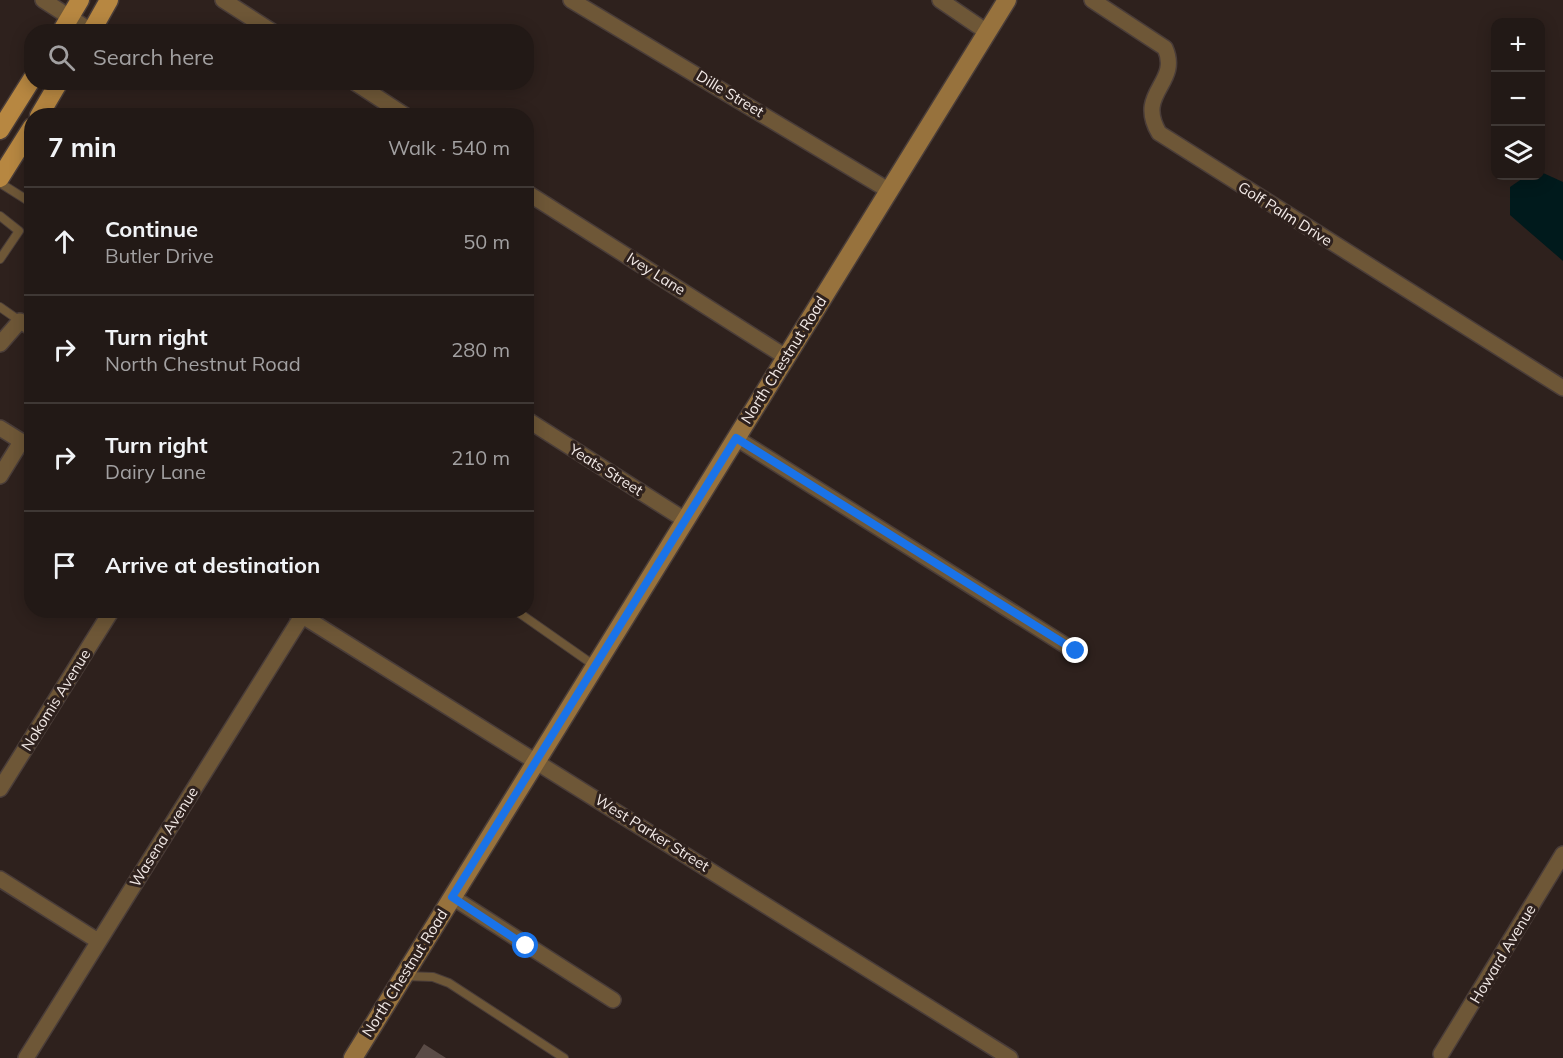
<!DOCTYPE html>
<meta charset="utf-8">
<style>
:root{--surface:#221916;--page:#2e2623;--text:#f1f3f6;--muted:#a2a0a1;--line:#3f3835}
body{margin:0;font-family:Mulish,sans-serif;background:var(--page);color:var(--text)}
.controls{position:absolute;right:18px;top:18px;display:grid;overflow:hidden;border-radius:12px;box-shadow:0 3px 15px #0003}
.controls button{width:54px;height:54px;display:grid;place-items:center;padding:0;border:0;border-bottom:2px solid var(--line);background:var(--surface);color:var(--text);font:30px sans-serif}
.stop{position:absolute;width:18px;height:18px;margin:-14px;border:4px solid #1a73e8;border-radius:50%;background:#fff}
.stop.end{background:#1a73e8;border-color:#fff;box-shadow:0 2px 6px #0008}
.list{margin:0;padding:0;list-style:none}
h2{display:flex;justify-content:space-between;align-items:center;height:78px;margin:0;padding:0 24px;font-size:26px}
h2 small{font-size:20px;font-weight:400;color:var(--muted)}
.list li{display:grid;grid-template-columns:39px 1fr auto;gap:18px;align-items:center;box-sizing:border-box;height:108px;padding:0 24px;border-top:2px solid var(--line)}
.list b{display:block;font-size:22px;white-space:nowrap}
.list p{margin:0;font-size:20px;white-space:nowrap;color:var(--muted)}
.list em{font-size:20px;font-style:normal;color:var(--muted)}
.icon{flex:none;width:33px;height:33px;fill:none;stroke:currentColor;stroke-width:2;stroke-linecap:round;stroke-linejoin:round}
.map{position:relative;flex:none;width:1563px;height:1058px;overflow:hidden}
.search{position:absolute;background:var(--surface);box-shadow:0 3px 15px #0003;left:24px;top:24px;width:510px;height:66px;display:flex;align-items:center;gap:15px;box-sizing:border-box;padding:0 21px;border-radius:24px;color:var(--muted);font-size:22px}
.panel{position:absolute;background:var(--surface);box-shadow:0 3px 15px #0003;left:24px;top:108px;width:510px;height:510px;border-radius:24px}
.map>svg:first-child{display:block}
.water{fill:#001a1c}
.building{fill:#5a4b46}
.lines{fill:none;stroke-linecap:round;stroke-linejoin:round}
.lane-casing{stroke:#4a3d39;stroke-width:10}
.street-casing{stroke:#4a3d39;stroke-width:18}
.secondary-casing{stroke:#4a3d39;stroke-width:21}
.primary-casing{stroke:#4a3d39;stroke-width:21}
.lane{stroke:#6e5737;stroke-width:8}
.street{stroke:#6e5737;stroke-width:15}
.secondary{stroke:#97723d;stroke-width:18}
.primary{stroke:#b78741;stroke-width:18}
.route{stroke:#1a73e8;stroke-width:8}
.labels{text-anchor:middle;stroke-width:6;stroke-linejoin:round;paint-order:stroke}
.street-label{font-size:15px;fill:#f3eae7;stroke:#2e211d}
</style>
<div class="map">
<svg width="1563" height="1058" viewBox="0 0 1563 1058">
<rect width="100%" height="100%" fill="#2e211d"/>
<!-- water -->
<path class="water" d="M 1541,172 L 1563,182 L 1563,261 L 1510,215 L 1510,187 L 1526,176 L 1540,176 Z"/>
<!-- building -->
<path class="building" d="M 424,1044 L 446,1058 L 415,1058 Z"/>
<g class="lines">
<defs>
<path id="lane" d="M 0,183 L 27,200 L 32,197
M 0,216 L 19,231 L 0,259
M 0,307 L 20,321
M 515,610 L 595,666
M 405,976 L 433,977 L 449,983 L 564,1058"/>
<path id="street" d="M 43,0 L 91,31
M 223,0 L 273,32
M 571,0 L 888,190
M 940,0 L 987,32
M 1092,0 L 1165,48 C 1181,84 1135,92 1159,133 L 1563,388
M 354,82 L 406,116
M 526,192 L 786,357
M 0,344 L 20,321 L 32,328
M 526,419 L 685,520
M 0,428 L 32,448
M 736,438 L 1076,652
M 0,476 L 21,442
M 293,610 L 1010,1058
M 0,789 L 112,610
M 0,879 L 98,941
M 452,897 L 613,1000
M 1441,1054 L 1563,854
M 26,1058 L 302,616"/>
<path id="secondary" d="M 353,1058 L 1007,0"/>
<path id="primary" d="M 61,32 L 80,0
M 91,32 L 109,0
M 39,116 L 59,82
M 0,130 L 32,79
M 0,178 L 32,127"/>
</defs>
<!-- lane casing -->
<use href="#lane" class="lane-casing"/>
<!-- street casing -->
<use href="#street" class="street-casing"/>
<!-- secondary casing -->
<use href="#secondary" class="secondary-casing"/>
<!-- primary casing -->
<use href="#primary" class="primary-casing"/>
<!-- lane -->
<use href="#lane" class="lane"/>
<!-- street -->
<use href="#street" class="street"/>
<!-- secondary -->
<use href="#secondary" class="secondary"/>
<!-- primary -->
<use href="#primary" class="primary"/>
</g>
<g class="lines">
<!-- route -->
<path class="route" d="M 526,946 L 452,897 L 736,438 L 1076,651"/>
</g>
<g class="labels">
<!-- street labels -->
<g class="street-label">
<text transform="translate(730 94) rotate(31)" y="5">Dille Street</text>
<text transform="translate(1285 214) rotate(32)" y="5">Golf Palm Drive</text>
<text transform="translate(656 274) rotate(32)" y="5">Ivey Lane</text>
<text transform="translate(784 360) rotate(-58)" y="5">North Chestnut Road</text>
<text transform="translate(606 470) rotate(32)" y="5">Yeats Street</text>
<text transform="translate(56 700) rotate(-58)" y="5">Nokomis Avenue</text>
<text transform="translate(652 833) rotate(32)" y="5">West Parker Street</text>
<text transform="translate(164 837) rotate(-58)" y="5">Wasena Avenue</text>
<text transform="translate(1503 954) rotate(-59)" y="5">Howard Avenue</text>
<text transform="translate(405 973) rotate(-58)" y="5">North Chestnut Road</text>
</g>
</g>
</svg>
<div class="controls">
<button>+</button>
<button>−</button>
<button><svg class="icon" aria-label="layers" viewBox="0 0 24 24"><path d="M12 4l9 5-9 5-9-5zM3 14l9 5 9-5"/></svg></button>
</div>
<div class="stop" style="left:526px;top:946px"></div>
<div class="stop end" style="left:1076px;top:651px"></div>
<div class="search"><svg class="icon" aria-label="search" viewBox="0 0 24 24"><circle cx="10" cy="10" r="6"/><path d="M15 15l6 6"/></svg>Search here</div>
<section class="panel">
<h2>7 min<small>Walk · 540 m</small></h2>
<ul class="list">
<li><svg class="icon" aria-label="ahead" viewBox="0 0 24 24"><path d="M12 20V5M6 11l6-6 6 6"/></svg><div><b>Continue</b><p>Butler Drive</p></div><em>50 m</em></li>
<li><svg class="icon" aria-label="right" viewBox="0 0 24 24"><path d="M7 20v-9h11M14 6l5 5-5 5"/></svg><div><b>Turn right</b><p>North Chestnut Road</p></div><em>280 m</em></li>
<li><svg class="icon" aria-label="right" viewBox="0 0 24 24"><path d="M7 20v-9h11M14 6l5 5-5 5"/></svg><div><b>Turn right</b><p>Dairy Lane</p></div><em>210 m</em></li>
<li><svg class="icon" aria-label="arrive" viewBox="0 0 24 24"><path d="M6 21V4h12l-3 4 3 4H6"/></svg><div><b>Arrive at destination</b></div></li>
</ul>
</section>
</div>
